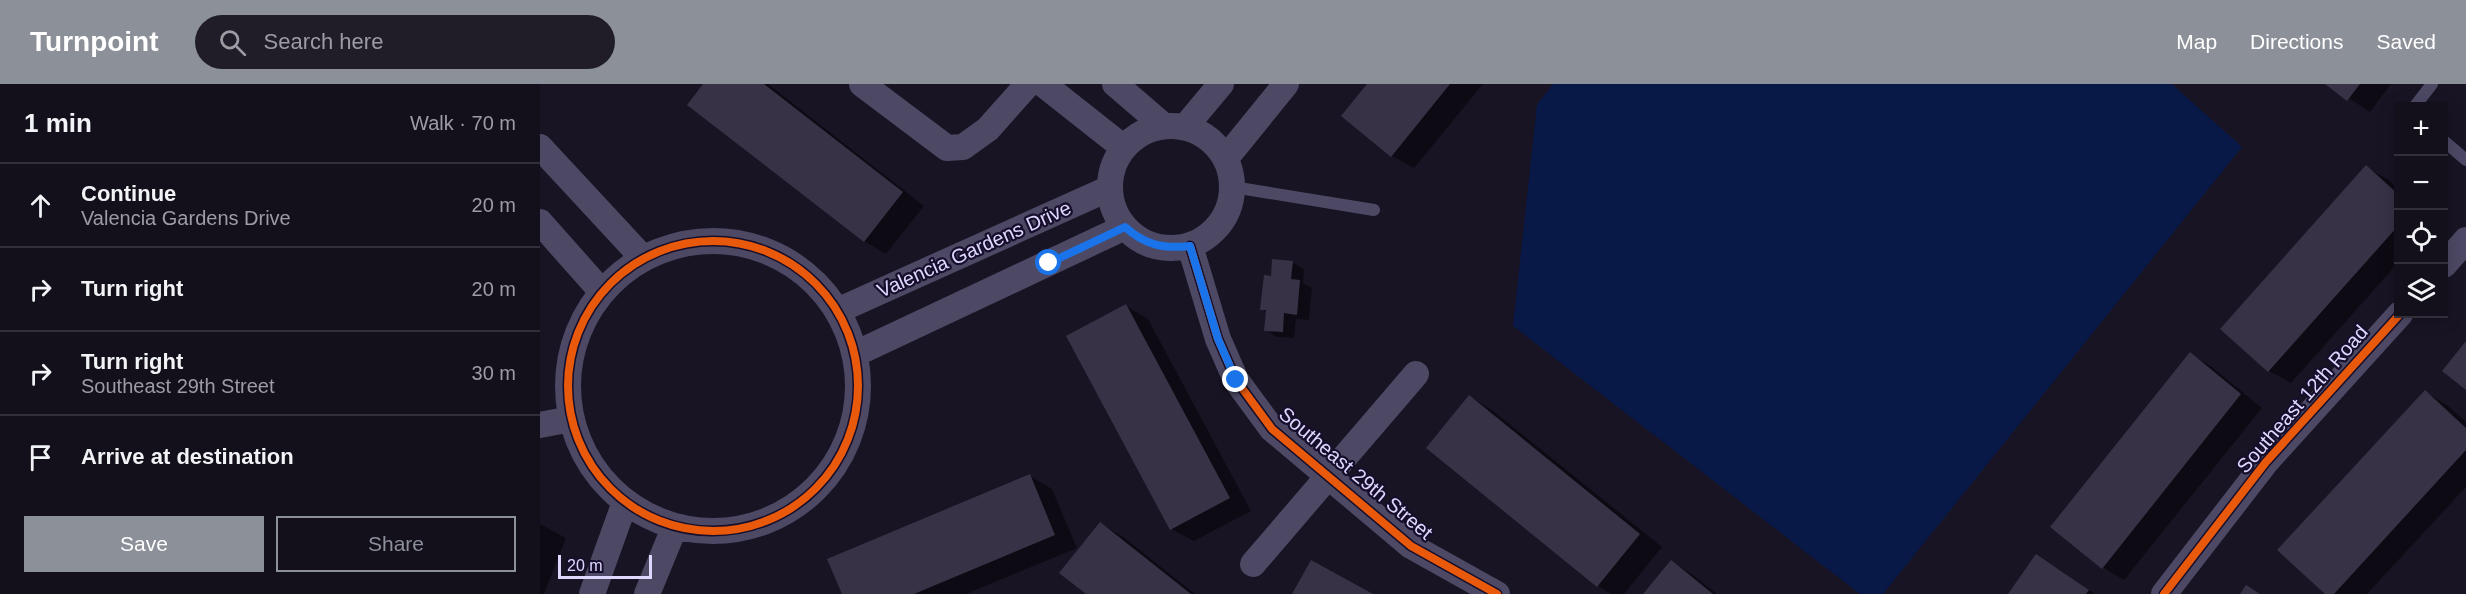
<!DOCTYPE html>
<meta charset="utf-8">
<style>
:root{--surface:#130f1b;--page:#201d28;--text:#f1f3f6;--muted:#9d9ca3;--line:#322f3a;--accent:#8c9099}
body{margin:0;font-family:Arial,sans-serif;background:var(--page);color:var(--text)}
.controls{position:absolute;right:18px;top:18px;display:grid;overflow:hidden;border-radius:0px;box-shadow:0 3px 15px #0003}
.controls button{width:54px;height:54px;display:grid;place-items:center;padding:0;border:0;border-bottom:2px solid var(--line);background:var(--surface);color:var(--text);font:30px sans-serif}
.scale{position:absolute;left:18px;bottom:15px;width:94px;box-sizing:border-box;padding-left:6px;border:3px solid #e0d7ff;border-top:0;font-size:16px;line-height:21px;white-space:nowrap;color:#e0d7ff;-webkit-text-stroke:4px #160e2a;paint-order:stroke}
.stop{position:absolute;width:18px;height:18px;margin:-14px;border:4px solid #1a73e8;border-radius:50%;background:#fff}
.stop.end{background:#1a73e8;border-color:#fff;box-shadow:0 2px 6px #0008}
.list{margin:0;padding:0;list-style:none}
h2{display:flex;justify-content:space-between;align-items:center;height:78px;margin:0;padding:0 24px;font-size:26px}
h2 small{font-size:20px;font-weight:400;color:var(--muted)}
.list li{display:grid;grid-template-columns:39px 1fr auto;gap:18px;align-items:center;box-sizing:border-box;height:84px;padding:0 24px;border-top:2px solid var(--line)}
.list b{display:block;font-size:22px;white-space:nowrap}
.list p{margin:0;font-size:20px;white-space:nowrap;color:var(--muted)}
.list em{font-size:20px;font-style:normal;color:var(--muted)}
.actions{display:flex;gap:12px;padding:18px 24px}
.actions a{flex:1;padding:14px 0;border:2px solid var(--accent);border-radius:0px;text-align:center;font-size:21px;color:var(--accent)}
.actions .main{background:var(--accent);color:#fff}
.icon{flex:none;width:33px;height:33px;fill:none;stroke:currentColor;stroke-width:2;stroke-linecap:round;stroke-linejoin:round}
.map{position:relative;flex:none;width:1926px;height:510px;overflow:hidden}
header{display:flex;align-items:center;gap:36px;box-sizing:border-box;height:84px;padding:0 30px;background:var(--accent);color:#fff}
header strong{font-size:28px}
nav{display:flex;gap:33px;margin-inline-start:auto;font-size:21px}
.search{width:420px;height:54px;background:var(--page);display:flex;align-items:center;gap:15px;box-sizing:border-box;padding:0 21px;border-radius:33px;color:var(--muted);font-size:22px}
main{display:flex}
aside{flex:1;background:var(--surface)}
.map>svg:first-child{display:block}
.water{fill:#081947}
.shadow{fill:#0007}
.building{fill:#383246}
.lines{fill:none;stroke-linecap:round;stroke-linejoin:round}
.service{stroke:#4d4965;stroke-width:12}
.minor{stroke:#4d4965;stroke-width:26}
.cycleway-casing{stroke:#160e2a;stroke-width:11}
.cycleway{stroke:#e8590c;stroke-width:8}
.route{stroke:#1a73e8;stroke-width:8}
.labels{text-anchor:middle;stroke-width:4.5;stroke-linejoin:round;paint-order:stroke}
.street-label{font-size:20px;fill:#e0d7ff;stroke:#160e2a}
</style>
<header>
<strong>Turnpoint</strong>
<div class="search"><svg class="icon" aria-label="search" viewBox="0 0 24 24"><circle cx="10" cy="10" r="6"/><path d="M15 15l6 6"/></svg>Search here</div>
<nav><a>Map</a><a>Directions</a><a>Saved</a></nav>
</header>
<main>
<aside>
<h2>1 min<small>Walk · 70 m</small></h2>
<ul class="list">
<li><svg class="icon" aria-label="ahead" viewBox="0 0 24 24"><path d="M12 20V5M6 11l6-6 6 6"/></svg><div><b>Continue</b><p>Valencia Gardens Drive</p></div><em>20 m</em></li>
<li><svg class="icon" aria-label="right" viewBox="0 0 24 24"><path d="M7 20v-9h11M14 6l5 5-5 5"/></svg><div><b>Turn right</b></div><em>20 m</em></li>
<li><svg class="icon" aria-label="right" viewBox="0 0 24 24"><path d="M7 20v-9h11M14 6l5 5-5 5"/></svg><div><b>Turn right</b><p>Southeast 29th Street</p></div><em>30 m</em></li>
<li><svg class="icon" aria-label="arrive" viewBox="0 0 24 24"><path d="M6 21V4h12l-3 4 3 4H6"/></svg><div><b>Arrive at destination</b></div></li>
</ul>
<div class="actions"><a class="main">Save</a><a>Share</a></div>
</aside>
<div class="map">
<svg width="1926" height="510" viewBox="0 0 1926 510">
<rect width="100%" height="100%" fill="#191424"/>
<!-- water -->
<path class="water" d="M 1013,0 L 1632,0 L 1702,63 L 1343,510 L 1320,510 L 973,242 L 997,21 Z"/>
<!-- shadow -->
<path class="shadow" d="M 165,0 L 228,0 L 384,122 L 346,170 L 324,157 Z
M 829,0 L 943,0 L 874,84 L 852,72 L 803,32 Z
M 1787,0 L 1851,0 L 1830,28 Z
M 1826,83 L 1849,96 L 1858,105 L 1858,179 L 1751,299 L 1729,287 Z
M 752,178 L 764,185 L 763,199 L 772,204 L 769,236 L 756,235 L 754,254 L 737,253 L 725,246 L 727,228 L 722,225 L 732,194 Z
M 586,222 L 608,235 L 711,427 L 654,457 L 631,445 Z
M 1650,270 L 1672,283 L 1722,324 L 1584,496 L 1562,483 Z
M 1885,308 L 1907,321 L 1926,338 L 1926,403 L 1827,510 L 1787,510 Z
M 930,313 L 952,326 L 1122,463 L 1084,510 L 1071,510 L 1058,502 Z
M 490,392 L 512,405 L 537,464 L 426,510 L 303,510 Z
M 0,440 L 26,454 L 4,510 L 0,510 Z
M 560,440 L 582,452 L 655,510 L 549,510 Z
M 1497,472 L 1519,485 L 1555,510 L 1470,510 Z
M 1131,478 L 1153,491 L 1177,510 L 1105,510 Z"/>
<!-- building -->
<path class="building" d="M 163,0 L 224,0 L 363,108 L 324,158 L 147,21 Z
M 827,0 L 910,0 L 851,73 L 801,32 Z
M 1785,0 L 1820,0 L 1807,17 Z
M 1826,81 L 1858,110 L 1858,142 L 1728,288 L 1680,245 Z
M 732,175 L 753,177 L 751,195 L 760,196 L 757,231 L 744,229 L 743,248 L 724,247 L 726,226 L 720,226 L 724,191 L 731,192 Z
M 586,220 L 690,414 L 630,446 L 526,252 Z
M 1926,257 L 1926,306 L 1902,287 Z
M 1650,268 L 1701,310 L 1562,485 L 1510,443 Z
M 1885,306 L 1926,344 L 1926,366 L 1794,510 L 1785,510 L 1737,466 Z
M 929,311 L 1100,450 L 1057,503 L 886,364 Z
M 490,390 L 515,451 L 374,510 L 302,510 L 287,475 Z
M 560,438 L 651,510 L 546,510 L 519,489 Z
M 1496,470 L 1549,506 L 1546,510 L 1468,510 Z
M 771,476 L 833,510 L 752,510 Z
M 1131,476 L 1173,510 L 1103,510 Z
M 1706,501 L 1720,510 L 1700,510 Z"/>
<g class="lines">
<!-- service -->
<path class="service" d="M 1875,22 L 1892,0
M 1904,57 L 1926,76
M 693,103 L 834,126"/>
<!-- minor -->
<path class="minor" d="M 322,0 L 407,64 L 423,63 L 448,45 L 488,0
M 503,0 L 584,64
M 575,0 L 624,42
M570 103a61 61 0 1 1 122 0a61 61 0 1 1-122 0Z
M 645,43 L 681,0
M 0,63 L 103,174
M 686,74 L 746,0
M 0,138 L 62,208
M28 302a145 145 0 1 1 290 0a145 145 0 1 1-290 0Z
M 650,162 L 678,255 L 696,296 L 732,345 L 871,462 L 957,510
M 1904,181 L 1926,156
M 297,227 L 570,104
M 315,270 L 585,143
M 0,341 L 31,335
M 713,480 L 876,290
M 52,510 L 85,418
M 107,510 L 135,442
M 1624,510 L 1726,378 L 1860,230"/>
<defs>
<path id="cycleway" d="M28 302a145 145 0 1 1 290 0a145 145 0 1 1-290 0Z
M 650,162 L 678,255 L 696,296 L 732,345 L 871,462 L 957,510
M 1624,510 L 1726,378 L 1860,230"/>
</defs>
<!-- cycleway casing -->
<use href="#cycleway" class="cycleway-casing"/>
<!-- cycleway -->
<use href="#cycleway" class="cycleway"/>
</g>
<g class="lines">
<!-- route -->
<path class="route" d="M 509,179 L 585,143 C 605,161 623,165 650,162 L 678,255 L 696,296"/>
</g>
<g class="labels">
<!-- street labels -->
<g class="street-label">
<text transform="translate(434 165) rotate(-24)" y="7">Valencia Gardens Drive</text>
<text transform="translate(1762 315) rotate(-49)" y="7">Southeast 12th Road</text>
<text transform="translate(816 389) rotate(40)" y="7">Southeast 29th Street</text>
</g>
</g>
</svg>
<div class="controls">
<button>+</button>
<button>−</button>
<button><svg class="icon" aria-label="locate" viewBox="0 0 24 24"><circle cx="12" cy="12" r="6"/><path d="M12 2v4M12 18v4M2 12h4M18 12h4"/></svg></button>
<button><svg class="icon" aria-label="layers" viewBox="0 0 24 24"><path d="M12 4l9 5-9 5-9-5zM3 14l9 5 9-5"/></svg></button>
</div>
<div class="scale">20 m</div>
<div class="stop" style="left:509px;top:179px"></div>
<div class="stop end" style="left:696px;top:296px"></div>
</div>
</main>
